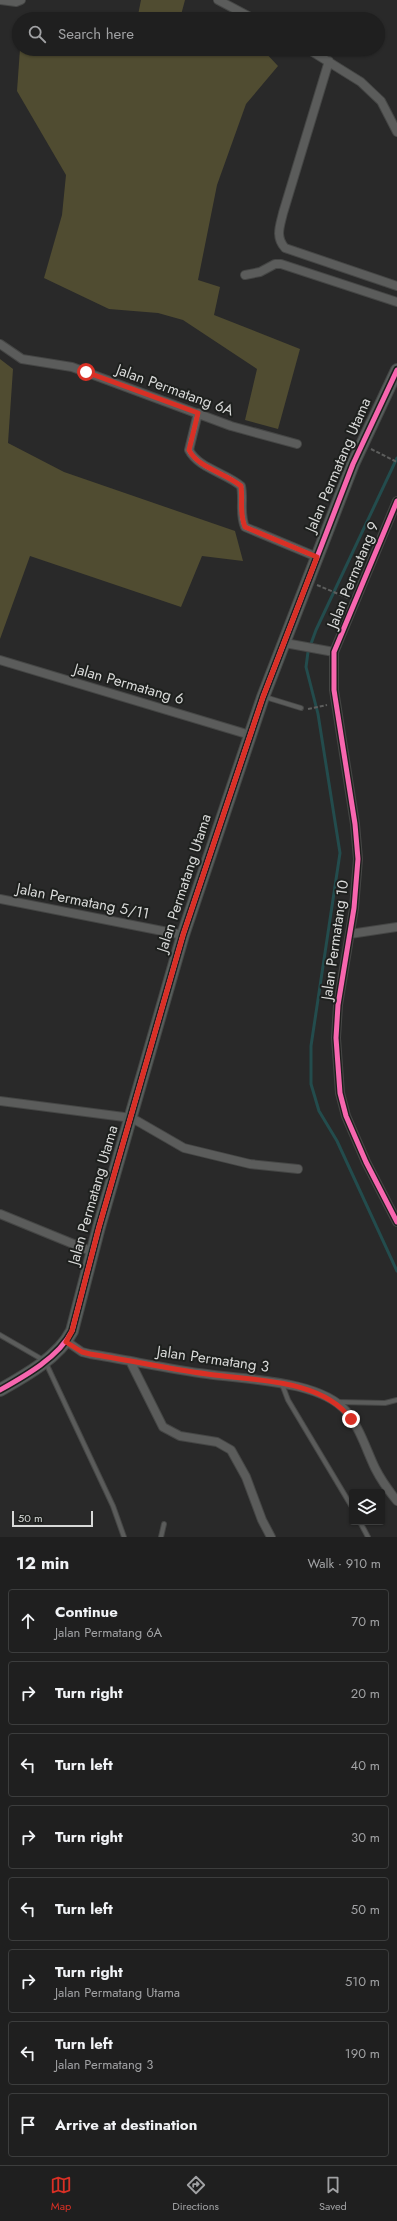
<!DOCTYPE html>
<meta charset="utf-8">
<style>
:root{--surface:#1f1f1f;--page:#272728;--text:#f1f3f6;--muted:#a1a2a4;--line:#3c3d3d;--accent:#d93025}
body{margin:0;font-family:Jost,sans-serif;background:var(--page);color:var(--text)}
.controls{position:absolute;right:12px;bottom:12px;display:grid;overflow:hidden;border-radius:4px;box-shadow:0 1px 3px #0004}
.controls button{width:36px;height:36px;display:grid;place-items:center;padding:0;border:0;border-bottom:1px solid var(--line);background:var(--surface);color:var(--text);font:20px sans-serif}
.scale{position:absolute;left:12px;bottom:10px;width:81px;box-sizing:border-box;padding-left:4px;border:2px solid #d8d9d8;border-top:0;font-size:11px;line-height:14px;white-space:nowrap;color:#d8d9d8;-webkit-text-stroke:3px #1e201e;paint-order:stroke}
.stop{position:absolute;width:12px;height:12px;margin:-9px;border:3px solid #d93025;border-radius:50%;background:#fff}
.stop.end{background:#d93025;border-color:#fff;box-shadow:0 1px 4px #0008}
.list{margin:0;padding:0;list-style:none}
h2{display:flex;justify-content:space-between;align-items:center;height:52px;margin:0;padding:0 16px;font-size:17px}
h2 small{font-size:13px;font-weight:400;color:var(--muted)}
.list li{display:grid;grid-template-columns:26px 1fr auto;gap:12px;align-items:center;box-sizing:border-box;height:64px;margin:0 8px 8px;padding:0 8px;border:1px solid var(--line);border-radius:4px}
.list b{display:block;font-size:15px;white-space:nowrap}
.list p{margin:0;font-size:13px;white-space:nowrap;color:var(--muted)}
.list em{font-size:13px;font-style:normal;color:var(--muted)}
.icon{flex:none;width:22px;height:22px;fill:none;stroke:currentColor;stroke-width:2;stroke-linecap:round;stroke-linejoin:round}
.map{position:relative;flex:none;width:397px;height:1537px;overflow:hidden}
.search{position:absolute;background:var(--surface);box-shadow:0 1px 3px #0004;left:12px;right:12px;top:12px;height:44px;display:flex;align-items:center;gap:10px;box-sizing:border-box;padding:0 14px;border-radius:22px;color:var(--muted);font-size:15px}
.sheet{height:628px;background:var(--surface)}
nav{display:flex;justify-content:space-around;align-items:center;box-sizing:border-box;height:56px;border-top:1px solid var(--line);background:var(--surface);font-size:11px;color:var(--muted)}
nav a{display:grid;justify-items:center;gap:2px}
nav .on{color:var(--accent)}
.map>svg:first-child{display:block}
.green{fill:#504c31}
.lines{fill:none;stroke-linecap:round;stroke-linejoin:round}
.stream{stroke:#234c4d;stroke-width:3}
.lane-casing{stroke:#454645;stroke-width:6}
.street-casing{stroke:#454645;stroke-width:10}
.secondary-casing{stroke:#454645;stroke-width:14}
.path{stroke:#5d5e5d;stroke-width:2;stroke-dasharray:4 2;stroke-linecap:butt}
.lane{stroke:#5b5c5b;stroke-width:4}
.street{stroke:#5b5c5b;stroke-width:8}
.secondary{stroke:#565d5b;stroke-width:12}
.quiet{stroke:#c07fdc;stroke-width:4;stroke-dasharray:8 4;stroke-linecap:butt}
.cycleway-casing{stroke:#1e201e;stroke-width:8}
.cycleway{stroke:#f766af;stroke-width:5}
.route{stroke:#d93025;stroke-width:5}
.labels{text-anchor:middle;stroke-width:4;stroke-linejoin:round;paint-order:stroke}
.street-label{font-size:15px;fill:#d8d9d8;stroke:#1e201e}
</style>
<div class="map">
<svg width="397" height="1537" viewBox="0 0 397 1537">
<rect width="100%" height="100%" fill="#292929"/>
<!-- green -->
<path class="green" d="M 141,0 L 185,0 L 181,15 L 197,19 L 39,19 L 43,16 L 138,15 Z
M 20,49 L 262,49 L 278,66 L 246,104 L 217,185 L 198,280 L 220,287 L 214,315 L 300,349 L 278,429 L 245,420 L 257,369 L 183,320 L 158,313 L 109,309 L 44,278 L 62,215 L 66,175 L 17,91 Z
M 0,359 L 13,369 L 8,443 L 64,472 L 235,531 L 243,561 L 202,556 L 181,607 L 30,556 L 0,639 Z"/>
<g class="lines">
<!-- stream -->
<path class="stream" d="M 397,458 L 316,630 L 308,652 L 306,667 L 318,714 L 340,853 L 311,1046 L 311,1084 L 319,1111 L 337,1141 L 397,1271"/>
<defs>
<path id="lane" d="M 265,697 L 301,708
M 0,1335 L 45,1361 L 113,1506 L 124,1537
M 282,1384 L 288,1400 L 352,1507
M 338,1402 L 385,1403 L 397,1400
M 360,1522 L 368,1537
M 161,1537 L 164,1524"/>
<path id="street" d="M 0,0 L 16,2 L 21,0
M 218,0 L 254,19
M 308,49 L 361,82 L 381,101 L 397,132
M 329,61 L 283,213 C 280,226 275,237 285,248 L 397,286
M 245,275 L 260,272 L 275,264 L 281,264 L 397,302
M 0,344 L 22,359 L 72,367 L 231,426 L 297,444
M 198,413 L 189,450 C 198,468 226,473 241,486 C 244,500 239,513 245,527 L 317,557
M 397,501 L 334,652 L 334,690 L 355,824 L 358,859 L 354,908 L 338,1005 L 336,1038 L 340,1093 L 346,1116 L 366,1162 L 397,1222
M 285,643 L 334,652
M 0,660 L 250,735
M 0,899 L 183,935
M 350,934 L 397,927
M 0,1101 L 132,1118 L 184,1148 L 250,1164 L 298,1169
M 0,1214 L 93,1252
M 66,1341 L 82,1352 L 90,1354 C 129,1360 168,1369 207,1374 C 246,1380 319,1380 346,1411 C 360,1428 366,1449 375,1468 C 381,1480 389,1491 397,1501
M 130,1361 L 163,1427 L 180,1436 L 217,1442 L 231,1450 L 246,1477 L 262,1520 L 271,1537"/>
<path id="secondary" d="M 0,1390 C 25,1376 59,1357 72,1331 L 99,1227 L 183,935 L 263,697 L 353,464 L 397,370"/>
</defs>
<!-- lane casing -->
<use href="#lane" class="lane-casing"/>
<!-- street casing -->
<use href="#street" class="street-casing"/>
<!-- secondary casing -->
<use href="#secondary" class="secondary-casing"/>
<!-- path -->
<path class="path" d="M 371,449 L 397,462
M 317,585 L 348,598
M 308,709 L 327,705"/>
<!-- lane -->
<use href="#lane" class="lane"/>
<!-- street -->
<use href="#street" class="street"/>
<!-- secondary -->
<use href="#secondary" class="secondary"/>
<!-- quiet -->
<path class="quiet" d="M 198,413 L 189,450 C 198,468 226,473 241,486 C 244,500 239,513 245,527 L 317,557"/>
<defs>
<path id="cycleway" d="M 397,501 L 334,652 L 334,690 L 355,824 L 358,859 L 354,908 L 338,1005 L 336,1038 L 340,1093 L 346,1116 L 366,1162 L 397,1222
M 0,1390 C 25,1376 59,1357 72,1331 L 99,1227 L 183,935 L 263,697 L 353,464 L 397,370"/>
</defs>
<!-- cycleway casing -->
<use href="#cycleway" class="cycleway-casing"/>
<!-- cycleway -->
<use href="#cycleway" class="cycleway"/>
</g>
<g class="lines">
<!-- route -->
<path class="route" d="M 86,372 L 198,413 L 189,450 C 198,468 226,473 241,486 C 243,500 239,513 245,527 L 317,557 L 263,697 L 183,935 L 99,1227 L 72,1331 L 66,1342 L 82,1352 L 90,1354 C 129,1360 168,1369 207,1374 C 252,1381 321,1378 351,1419"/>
</g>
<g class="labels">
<!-- street labels -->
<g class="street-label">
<text transform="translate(175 390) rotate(20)" y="5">Jalan Permatang 6A</text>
<text transform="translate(338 465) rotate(-67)" y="5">Jalan Permatang Utama</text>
<text transform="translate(353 575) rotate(-68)" y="5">Jalan Permatang 9</text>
<text transform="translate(129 684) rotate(16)" y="5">Jalan Permatang 6</text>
<text transform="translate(184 883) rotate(-72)" y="5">Jalan Permatang Utama</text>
<text transform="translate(83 901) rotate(11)" y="5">Jalan Permatang 5/11</text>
<text transform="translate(335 940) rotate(-82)" y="5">Jalan Permatang 10</text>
<text transform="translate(93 1195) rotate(-74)" y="5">Jalan Permatang Utama</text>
<text transform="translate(213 1359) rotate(8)" y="5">Jalan Permatang 3</text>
</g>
</g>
</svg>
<div class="controls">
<button><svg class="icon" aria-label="layers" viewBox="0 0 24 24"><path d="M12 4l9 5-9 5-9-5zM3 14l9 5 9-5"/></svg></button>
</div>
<div class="scale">50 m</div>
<div class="stop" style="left:86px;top:372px"></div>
<div class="stop end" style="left:351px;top:1419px"></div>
<div class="search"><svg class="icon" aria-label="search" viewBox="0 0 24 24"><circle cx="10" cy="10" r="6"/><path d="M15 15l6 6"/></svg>Search here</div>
</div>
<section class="sheet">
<h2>12 min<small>Walk · 910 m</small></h2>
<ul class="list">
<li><svg class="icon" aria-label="ahead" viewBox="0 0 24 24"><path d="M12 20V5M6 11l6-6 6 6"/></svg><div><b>Continue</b><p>Jalan Permatang 6A</p></div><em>70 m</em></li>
<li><svg class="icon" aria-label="right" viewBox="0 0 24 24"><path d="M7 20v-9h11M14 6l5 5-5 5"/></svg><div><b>Turn right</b></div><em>20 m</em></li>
<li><svg class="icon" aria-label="left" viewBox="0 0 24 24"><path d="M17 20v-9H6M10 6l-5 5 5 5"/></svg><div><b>Turn left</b></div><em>40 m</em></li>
<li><svg class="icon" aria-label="right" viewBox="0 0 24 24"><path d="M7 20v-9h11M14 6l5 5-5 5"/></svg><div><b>Turn right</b></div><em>30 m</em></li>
<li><svg class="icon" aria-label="left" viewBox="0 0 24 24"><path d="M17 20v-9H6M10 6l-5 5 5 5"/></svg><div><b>Turn left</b></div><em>50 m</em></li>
<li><svg class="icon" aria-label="right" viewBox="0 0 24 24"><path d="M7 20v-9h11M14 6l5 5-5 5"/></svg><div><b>Turn right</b><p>Jalan Permatang Utama</p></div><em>510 m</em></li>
<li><svg class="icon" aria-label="left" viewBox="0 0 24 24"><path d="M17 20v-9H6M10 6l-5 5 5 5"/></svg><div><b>Turn left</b><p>Jalan Permatang 3</p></div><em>190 m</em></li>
<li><svg class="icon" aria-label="arrive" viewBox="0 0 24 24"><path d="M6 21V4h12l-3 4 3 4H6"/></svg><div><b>Arrive at destination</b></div></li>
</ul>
</section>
<nav>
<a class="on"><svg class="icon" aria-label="map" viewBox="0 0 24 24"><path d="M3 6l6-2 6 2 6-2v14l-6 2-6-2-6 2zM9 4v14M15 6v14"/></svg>Map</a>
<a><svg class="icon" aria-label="directions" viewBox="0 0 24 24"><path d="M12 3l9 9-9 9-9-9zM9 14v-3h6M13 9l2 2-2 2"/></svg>Directions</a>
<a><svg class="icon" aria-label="saved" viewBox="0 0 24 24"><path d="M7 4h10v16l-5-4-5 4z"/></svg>Saved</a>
</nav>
